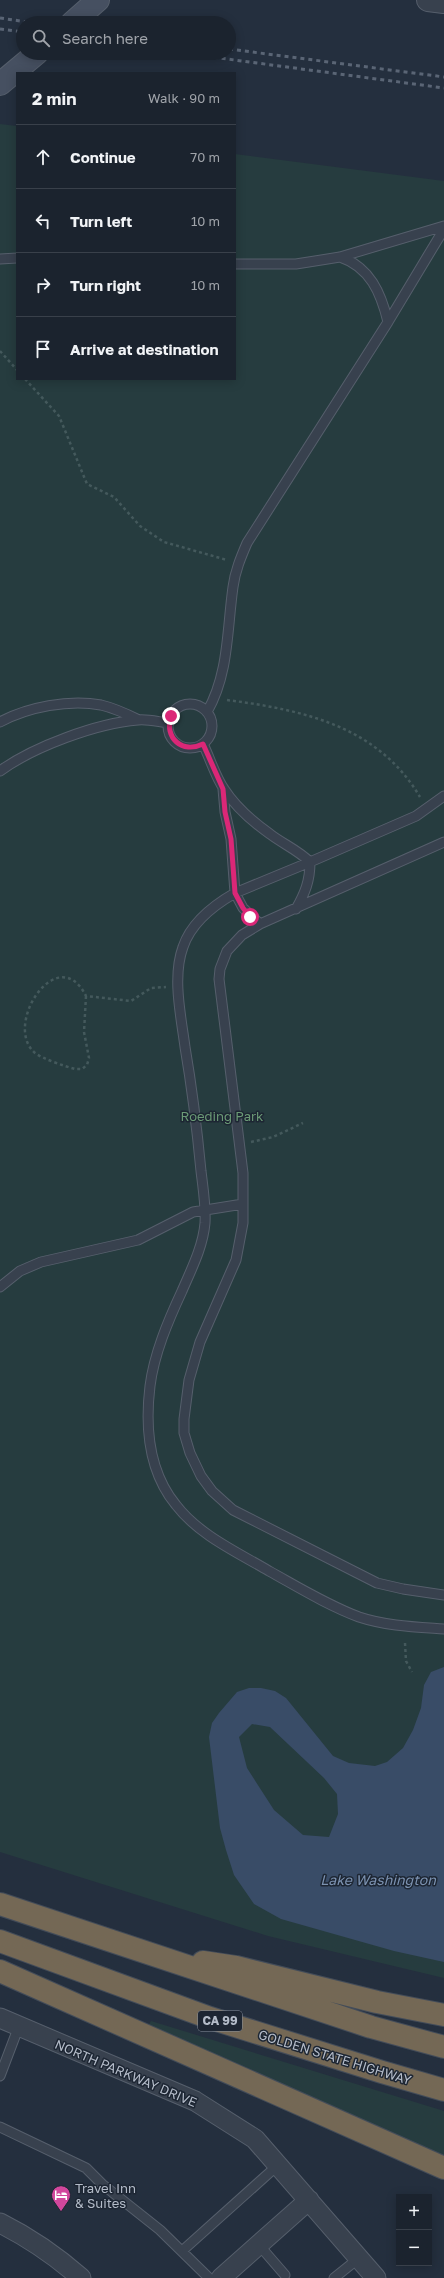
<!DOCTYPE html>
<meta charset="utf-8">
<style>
:root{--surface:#1b232e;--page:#242b36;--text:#f1f3f6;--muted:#a0a4aa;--line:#39404a}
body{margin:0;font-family:"Golos Text",sans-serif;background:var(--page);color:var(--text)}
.controls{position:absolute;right:12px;bottom:12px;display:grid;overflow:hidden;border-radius:0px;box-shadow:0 2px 10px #0003}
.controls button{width:36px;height:36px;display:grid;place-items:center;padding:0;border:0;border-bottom:1px solid var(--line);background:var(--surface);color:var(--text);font:20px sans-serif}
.stop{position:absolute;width:12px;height:12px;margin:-9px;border:3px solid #db2777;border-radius:50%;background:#fff}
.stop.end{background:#db2777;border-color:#fff;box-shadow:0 1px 4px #0008}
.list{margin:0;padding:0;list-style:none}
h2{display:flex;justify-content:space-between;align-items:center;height:52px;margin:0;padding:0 16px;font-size:17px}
h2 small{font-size:13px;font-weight:400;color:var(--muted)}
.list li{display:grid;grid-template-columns:26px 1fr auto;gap:12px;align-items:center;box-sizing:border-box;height:64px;padding:0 16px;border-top:1px solid var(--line)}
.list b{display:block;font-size:15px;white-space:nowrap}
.list em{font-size:13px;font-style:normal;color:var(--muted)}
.icon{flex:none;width:22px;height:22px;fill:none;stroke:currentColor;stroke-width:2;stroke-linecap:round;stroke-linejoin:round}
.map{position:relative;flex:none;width:444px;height:2278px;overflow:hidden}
.search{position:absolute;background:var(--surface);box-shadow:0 2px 10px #0003;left:16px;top:16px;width:220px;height:44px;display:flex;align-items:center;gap:10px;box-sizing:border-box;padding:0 14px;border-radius:22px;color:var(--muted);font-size:15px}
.panel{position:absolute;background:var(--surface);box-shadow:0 2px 10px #0003;left:16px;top:72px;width:220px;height:308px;border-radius:0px}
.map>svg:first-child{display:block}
.green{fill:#263c3f}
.water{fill:#394c67;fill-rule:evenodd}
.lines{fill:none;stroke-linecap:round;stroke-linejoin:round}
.service-casing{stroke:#565f6c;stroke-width:11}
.minor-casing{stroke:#565f6c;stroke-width:21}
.tertiary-casing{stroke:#565f6c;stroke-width:24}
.secondary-casing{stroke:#565f6c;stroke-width:24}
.motorway-casing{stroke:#434c59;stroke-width:24}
.path{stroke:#44595c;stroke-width:2.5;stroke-dasharray:3 3;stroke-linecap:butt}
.service{stroke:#38414e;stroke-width:9}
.minor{stroke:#38414e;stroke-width:19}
.tertiary{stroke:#38414e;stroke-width:22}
.secondary{stroke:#465061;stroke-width:22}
.motorway{stroke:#746855;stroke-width:22}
.rail{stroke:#5a6575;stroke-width:3;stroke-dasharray:4 4;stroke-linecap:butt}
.route{stroke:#db2777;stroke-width:5}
.labels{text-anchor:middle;stroke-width:3;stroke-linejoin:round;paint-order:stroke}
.shield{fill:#1d2633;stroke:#878f9c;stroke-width:1}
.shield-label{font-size:12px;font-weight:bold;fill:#b4bcc9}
.park-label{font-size:13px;fill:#6b9a76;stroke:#1d2633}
.street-label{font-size:13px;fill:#b4bcc9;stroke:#1d2633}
.poi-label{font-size:13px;fill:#b4bcc9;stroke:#1d2633;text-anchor:start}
.water-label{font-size:14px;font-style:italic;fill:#7c92b1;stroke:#1d2633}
</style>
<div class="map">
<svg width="444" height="2278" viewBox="0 0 444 2278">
<rect width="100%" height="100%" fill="#242f3e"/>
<!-- green -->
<path class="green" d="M 0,124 L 17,126 L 17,379 L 235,379 L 235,154 L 444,181 L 444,1978 L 268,1936 L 0,1852 Z
M 151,2021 L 444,2111 L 444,2162 L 142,2036 Z"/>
<!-- water -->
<path class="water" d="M 444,1667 L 444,1962 L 394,1951 L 281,1919 L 254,1904 L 234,1875 L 226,1850 L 220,1828 L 209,1737 L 212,1723 L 219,1713 L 237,1692 L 249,1688 L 261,1688 L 275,1691 L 286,1698 L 333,1756 L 349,1763 L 375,1766 L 387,1762 L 403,1748 L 413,1730 L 421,1708 L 424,1685 L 431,1672 ZM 252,1724 L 270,1727 L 324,1778 L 337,1794 L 338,1814 L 329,1837 L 303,1835 L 274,1810 L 247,1768 L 239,1737 Z"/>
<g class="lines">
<defs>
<path id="service" d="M 340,257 C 370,267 381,293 388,322
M 0,259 L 17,258
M 235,264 L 296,264 L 340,257 L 444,226
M168 726a22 22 0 1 1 44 0a22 22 0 1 1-44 0Z
M 207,712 C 229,674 227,629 233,587 C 235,571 241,557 247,543 L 388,322 L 444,229
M 0,722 C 28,707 69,699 101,705 C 114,708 127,714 139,720
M 203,744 C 210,758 215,776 224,789 C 235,806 253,822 270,834 C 283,844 298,850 310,862 L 416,816 L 444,796
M 0,771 C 33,747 97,723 138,720 C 148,719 159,722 169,723
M 223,789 L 225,812 L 231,839 L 235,893 C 214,905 191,923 183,947 C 172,977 181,1016 185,1047 C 192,1088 197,1129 201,1171 C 203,1188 206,1206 205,1223 C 203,1247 191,1270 182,1291 C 168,1321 154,1354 150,1386 C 145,1427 149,1472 176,1505 C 199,1535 237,1552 269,1571 C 298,1587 327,1605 359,1617 C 386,1626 416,1627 444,1629
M 444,842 L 260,924 L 242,935 L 227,951 L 220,969 L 219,979 L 243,1173 L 243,1223 L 236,1260 L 200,1342 L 189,1380 L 184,1419 L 184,1433 L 190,1453 L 201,1476 L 212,1491 L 233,1510 L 377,1583 L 403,1589 L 444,1595
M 260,924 L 243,908 L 235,893 L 310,862 C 310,881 305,893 296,909
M 0,1287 L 20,1271 L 41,1262 L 138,1240 L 193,1212 L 243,1204
M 0,2076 L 19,2026
M 0,2127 L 86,2168 L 102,2184 L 160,2230 L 209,2278
M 259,2245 L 285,2275
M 182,2251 L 278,2165
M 334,2278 L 359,2258"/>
<path id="minor" d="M 0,2018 L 195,2101 L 255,2139 L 376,2278
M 0,2223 C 30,2238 56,2256 81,2278
M 221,2278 L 309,2200"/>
<path id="tertiary" d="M 428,0 L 444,2"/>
<path id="secondary" d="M 72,23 L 98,0
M 0,84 L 37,53"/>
<path id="motorway" d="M 0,1904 L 371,2027 L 444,2047
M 0,1941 L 210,2018 L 382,2072 L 444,2090
M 203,1962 L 236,1967 L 377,2002 L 444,2015
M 0,1971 L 444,2168"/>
</defs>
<!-- service casing -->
<use href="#service" class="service-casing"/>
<!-- minor casing -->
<use href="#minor" class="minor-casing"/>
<!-- tertiary casing -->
<use href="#tertiary" class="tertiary-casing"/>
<!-- secondary casing -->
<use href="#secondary" class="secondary-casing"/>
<!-- motorway casing -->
<use href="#motorway" class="motorway-casing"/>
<!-- path -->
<path class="path" d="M 0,351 L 17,370
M 25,379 L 59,416 L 87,484 L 114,497 L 140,526 L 164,542 L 227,560
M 227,700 C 303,710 378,726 420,797
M 86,996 L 84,1032 L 89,1058 L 87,1065 L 82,1069 L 75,1069 C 64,1066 43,1059 35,1053 C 2,1025 58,940 86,996 L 131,1001 L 151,988 L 166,987
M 251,1142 L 273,1137 L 303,1123
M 405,1643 L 406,1661 L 412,1672"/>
<!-- service -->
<use href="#service" class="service"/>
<!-- minor -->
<use href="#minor" class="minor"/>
<!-- tertiary -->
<use href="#tertiary" class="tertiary"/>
<!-- secondary -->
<use href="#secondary" class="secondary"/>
<!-- motorway -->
<use href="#motorway" class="motorway"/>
<!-- rail -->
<path class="rail" d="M 0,18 L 34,23
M 0,29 L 23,32
M 229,49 L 444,77
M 182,53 L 444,88"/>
</g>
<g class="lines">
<!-- route -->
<path class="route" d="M 171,716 C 164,738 182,754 203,744 L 223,789 L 225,812 L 231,839 L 235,893 L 243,908 L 250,917"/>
</g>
<!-- icons -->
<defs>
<symbol id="hotel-pin" viewBox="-11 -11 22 30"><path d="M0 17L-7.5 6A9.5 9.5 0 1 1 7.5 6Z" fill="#d1479c" stroke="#1d2633"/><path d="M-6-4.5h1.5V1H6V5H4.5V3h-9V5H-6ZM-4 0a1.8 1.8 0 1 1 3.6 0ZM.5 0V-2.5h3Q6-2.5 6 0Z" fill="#fff"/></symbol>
</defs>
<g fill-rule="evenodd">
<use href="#hotel-pin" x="50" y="2184" width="22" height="30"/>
</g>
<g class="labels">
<!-- shield labels -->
<rect class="shield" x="198" y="2011" width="44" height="20" rx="3"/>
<g class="shield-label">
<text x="220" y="2025">CA 99</text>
</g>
<!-- park labels -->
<g class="park-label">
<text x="222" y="1121">Roeding Park</text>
</g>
<!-- street labels -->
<g class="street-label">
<text transform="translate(335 2057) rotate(17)" y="5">GOLDEN STATE HIGHWAY</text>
<text transform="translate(126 2073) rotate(23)" y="5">NORTH PARKWAY DRIVE</text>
</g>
<!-- poi labels -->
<g class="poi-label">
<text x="75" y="2193">Travel Inn<tspan x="75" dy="15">&amp; Suites</tspan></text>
</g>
<!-- water labels -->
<g class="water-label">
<text x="378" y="1885">Lake Washington</text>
</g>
</g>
</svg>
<div class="controls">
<button>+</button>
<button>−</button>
</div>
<div class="stop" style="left:250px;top:917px"></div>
<div class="stop end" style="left:171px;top:716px"></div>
<div class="search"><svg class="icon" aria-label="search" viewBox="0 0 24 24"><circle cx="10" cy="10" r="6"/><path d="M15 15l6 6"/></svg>Search here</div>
<section class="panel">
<h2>2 min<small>Walk · 90 m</small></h2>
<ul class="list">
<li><svg class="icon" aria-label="ahead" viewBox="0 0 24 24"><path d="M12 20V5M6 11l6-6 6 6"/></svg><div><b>Continue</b></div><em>70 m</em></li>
<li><svg class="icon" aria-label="left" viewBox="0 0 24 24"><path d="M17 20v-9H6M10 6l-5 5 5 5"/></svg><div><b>Turn left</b></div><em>10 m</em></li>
<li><svg class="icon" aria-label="right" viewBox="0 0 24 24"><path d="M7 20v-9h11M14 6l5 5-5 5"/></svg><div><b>Turn right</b></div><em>10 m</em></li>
<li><svg class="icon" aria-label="arrive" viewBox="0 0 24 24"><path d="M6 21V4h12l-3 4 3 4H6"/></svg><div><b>Arrive at destination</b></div></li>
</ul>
</section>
</div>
